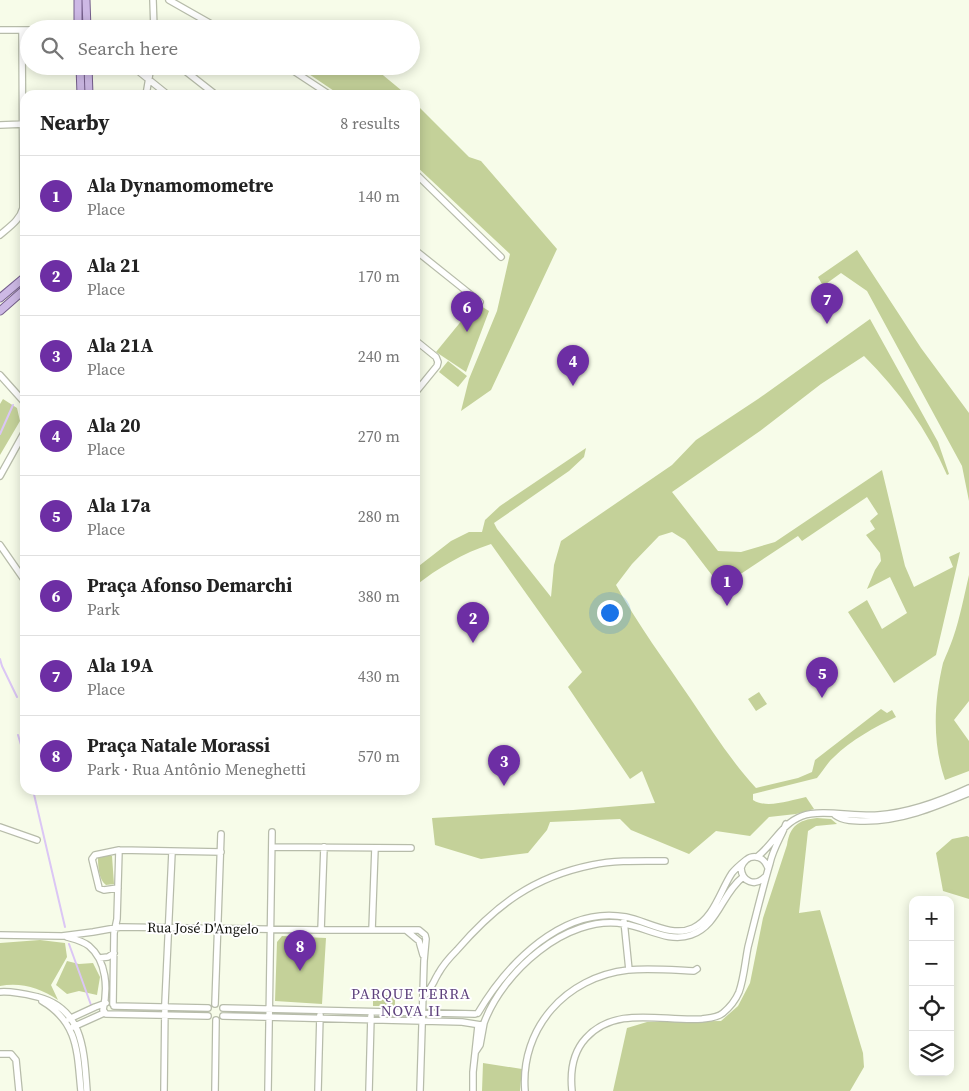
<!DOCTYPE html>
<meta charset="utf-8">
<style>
:root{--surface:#fff;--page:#f2f2f2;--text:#222;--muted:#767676;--line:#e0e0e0;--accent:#6d2ea4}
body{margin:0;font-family:"Source Serif 4",serif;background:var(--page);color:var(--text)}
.controls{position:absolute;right:15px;bottom:15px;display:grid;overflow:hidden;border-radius:10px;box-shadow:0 2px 12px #0003}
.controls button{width:45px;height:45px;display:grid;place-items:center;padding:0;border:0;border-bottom:1px solid var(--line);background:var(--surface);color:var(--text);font:25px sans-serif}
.you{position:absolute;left:609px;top:612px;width:18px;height:18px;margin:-12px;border:4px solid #fff;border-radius:50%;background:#1a73e8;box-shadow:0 0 0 8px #1a73e833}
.badge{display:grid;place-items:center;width:32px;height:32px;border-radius:50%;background:var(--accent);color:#fff;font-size:16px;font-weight:700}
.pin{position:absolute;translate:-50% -41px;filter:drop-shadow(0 1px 2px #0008)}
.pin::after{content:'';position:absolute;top:26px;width:18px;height:15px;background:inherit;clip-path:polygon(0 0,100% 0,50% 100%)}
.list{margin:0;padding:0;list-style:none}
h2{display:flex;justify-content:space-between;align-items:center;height:65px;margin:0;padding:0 20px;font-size:21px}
h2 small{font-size:16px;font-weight:400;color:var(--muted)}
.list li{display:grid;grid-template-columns:32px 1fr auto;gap:15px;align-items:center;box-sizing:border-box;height:80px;padding:0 20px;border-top:1px solid var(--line)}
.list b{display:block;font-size:19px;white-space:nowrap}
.list p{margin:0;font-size:16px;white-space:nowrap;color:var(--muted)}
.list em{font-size:16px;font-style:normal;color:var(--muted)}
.icon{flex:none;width:28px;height:28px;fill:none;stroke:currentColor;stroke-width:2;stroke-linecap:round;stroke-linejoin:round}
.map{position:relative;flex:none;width:969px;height:1091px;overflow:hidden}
.search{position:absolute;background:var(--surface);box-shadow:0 2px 12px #0003;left:20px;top:20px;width:400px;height:55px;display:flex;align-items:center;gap:12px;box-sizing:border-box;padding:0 18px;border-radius:28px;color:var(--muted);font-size:19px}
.panel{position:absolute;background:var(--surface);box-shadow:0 2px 12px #0003;left:20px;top:90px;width:400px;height:705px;border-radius:15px}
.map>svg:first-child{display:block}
.green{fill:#c4d199}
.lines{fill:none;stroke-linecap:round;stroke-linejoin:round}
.stream{stroke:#dbc6f5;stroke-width:2}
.minor-casing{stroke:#b7bcaa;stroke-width:8}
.major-casing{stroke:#755f8c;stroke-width:9}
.minor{stroke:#fff;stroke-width:5.5}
.major{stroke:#cdb9e5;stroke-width:7}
.labels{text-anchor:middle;stroke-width:4;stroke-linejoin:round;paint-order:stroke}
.street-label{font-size:14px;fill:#0e0f09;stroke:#fff}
.neighbourhood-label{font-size:15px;letter-spacing:1px;fill:#5d417c;stroke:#fff}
</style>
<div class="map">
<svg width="969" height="1091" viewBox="0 0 969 1091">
<rect width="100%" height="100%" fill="#f7fce9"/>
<!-- green -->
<path class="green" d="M 297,66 L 372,66 L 407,95 L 340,95 Z
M 415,103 L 469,157 L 481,161 L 557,249 L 491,390 L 461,411 L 469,379 L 497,311 L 510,254 L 415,165 Z
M 857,250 L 921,348 L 969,413 L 969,501 L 962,466 L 867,291 L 841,273 L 823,286 L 818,277 Z
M 476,303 L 489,311 L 466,372 L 436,352 Z
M 870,319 L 938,442 L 949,474 L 947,475 C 927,429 899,391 864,356 L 821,384 L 760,431 L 672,492 L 718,551 L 741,552 L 775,542 L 882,470 L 905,566 L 914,587 L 953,567 L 949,557 L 960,552 L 936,655 L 894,683 L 848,612 L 867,600 L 882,629 L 907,613 L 890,577 L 867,589 L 875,570 L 881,561 L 880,553 L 866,535 L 875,529 L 870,521 L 878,514 L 867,497 L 802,541 L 798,536 L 721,587 L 685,540 L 672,532 L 659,536 L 632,564 L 616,585 C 638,625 665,661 690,698 C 711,729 731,761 756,788 L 798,778 L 812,772 L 815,760 L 881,709 L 887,713 L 892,710 L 896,717 C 875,727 851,740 834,757 C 827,763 823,771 817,778 L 753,794 L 753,800 C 767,809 791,800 806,797 L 814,809 L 796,814 L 769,817 L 750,836 L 716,831 L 689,854 L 631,830 L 620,819 L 550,822 L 547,830 L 528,853 L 481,859 L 435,845 L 432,818 L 573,810 L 655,803 L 642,771 L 630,779 L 568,687 L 582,672 L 491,544 C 463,553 438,568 415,586 L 415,569 L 451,541 L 469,532 L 482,532 L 485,520 L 500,506 L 586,448 L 584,457 L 569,471 L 494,523 L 497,529 L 551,597 L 554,565 L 561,541 L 672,465 L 696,440 L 758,399 Z
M 448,361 L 467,376 L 458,387 L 439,372 Z
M 3,399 L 17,408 L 20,421 L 0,455 L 0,404 Z
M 969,575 L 969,701 L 954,720 L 969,741 L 969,771 L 945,780 C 932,743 934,701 943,663 C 946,655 950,647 953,638 C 960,618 964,596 969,575 Z
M 759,692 L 767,704 L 756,711 L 748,699 Z
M 817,818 L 831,819 L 837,824 L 816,826 L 808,831 L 799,913 L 820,910 L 863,1053 L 864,1067 L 850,1091 L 613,1091 L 627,1028 L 647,1022 L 721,1021 L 738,1006 L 750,983 L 763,918 L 787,845 C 790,826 798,820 817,818 Z
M 967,836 L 969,837 L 969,899 L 943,891 L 936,853 L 952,839 Z
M 105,855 L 112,856 L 114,884 L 106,885 C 99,880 98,867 98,858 Z
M 282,936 L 326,938 L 322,1004 L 275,1001 L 277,942 Z
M 40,940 L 65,943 L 67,957 L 51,985 L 58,1000 C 40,988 21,982 0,986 L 0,943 Z
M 67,961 L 79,964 L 93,963 L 100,977 L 97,995 L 79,991 L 67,994 L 56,985 Z
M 373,995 L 395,995 L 395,1006 L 373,1006 Z
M 483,1063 L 522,1069 L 520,1091 L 482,1091 Z"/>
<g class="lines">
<!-- stream -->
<path class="stream" d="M 0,434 L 13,405
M 0,659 L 2,666 L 17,697
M 18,735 L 25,758
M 33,790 L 65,927
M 69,944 L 91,1005"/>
<defs>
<path id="minor" d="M 153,0 L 154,29
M 169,0 L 220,29
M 0,30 L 29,30
M 132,66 L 168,95
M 179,66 L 216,95
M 286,66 L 330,95
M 146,95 L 151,66
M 0,125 L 25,124
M 415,173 L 501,257
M 0,235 C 9,227 20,220 23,208 L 22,30
M 415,250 L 480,302
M 415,340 L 436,357 L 438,362 L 437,366 L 415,393
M 0,375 L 25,403
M 0,476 L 25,431
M 0,545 L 25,581
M 835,815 C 843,821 855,821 865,821 C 902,821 935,807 969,793
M 0,827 L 37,840
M 272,847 L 411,848
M 757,857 C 774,844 781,824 802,816 C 821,809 856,817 878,815 C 909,813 941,801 969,788
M 765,877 C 755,887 742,882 741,868 C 746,853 763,853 768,868
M 118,888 L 104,890 L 99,888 L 92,859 L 95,855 L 119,850
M 624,921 L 629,970
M 321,930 L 324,847
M 372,930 L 375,848
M 407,931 L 419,941 L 423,955
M 0,935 L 62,936 L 93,932 L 121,927 L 321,930 L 419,930 L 425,935 L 426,939 L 424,961 L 420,1091
M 67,937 C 74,939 83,941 89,946 C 107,961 108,989 103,1010 L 106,1014 L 208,1016
M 99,958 L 108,957 L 114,953
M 0,992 C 13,991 25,994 38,997 C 84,1009 84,1052 87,1091
M 424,996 C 433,987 432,984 438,974 C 443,965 450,957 457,950 C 496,905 533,877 592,865 C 616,860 641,861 665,861
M 42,1001 C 79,1023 77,1053 81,1091
M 113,1004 L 114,933 L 117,919 L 119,850 L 221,852
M 215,1004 L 221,834
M 114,1006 L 208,1008
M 223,1008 L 475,1014
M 478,1013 C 507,964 563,905 626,917 C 647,921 672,938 693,928 C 714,918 720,891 732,873 C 736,868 741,864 746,860
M 223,1016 L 462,1022 L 481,1025 L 484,1023 C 502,973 566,914 624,924 C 646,927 668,943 691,935 C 718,926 722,893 743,877
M 69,1019 L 95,1007 L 106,1003
M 73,1027 L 104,1013
M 476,1051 L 480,1045 L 484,1023
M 0,1054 L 11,1054 L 16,1060 L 19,1091
M 164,1091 L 165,1003 L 172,852
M 215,1091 L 216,1020
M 268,1091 L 272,832
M 318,1091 L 320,1015
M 369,1091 L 371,1016
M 473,1091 L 473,1072 L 478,1026
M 525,1091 C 520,1028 566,977 628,970 C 650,968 672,970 694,971 L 697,969
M 572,1091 C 570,1072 573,1052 586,1038 C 616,1005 663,1022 702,1019 C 709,1018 717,1018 723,1013 C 729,1008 736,999 739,992 C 744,978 745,962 748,947 C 755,919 762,890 770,863 C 773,849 781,837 786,824"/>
<path id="major" d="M 78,0 L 78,29
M 86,0 L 87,29
M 80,66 L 81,95
M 88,66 L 89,95
M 0,298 L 25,277
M 0,311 L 25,289"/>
</defs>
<!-- minor casing -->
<use href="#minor" class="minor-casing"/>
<!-- major casing -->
<use href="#major" class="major-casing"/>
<!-- minor -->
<use href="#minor" class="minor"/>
<!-- major -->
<use href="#major" class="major"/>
</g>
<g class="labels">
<!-- street labels -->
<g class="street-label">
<text transform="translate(203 928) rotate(1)" y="5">Rua José D'Angelo</text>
</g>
<!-- neighbourhood labels -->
<g class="neighbourhood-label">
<text x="411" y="999">PARQUE TERRA<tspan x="411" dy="17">NOVA II</tspan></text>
</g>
</g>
</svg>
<div class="controls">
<button>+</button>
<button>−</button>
<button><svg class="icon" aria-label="locate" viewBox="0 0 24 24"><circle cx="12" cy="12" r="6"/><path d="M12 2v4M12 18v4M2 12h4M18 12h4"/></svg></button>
<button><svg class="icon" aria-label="layers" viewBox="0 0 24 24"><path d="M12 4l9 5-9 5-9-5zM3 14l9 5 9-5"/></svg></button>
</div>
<div class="you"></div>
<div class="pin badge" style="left:727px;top:606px">1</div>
<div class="pin badge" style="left:473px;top:643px">2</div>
<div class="pin badge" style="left:504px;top:786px">3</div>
<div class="pin badge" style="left:573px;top:386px">4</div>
<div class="pin badge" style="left:822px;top:698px">5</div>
<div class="pin badge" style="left:467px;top:332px">6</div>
<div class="pin badge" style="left:827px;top:324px">7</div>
<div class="pin badge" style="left:300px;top:971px">8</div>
<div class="search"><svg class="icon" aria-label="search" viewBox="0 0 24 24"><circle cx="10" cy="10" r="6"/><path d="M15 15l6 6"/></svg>Search here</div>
<section class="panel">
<h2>Nearby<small>8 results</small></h2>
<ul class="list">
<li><span class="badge">1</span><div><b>Ala Dynamomometre</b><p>Place</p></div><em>140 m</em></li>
<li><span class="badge">2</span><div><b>Ala 21</b><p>Place</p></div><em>170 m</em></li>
<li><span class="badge">3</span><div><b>Ala 21A</b><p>Place</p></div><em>240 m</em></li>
<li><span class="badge">4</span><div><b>Ala 20</b><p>Place</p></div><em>270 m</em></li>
<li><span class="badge">5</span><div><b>Ala 17a</b><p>Place</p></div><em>280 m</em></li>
<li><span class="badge">6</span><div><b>Praça Afonso Demarchi</b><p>Park</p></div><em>380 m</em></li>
<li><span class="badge">7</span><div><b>Ala 19A</b><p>Place</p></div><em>430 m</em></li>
<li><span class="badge">8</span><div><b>Praça Natale Morassi</b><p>Park · Rua Antônio Meneghetti</p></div><em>570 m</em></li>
</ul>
</section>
</div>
